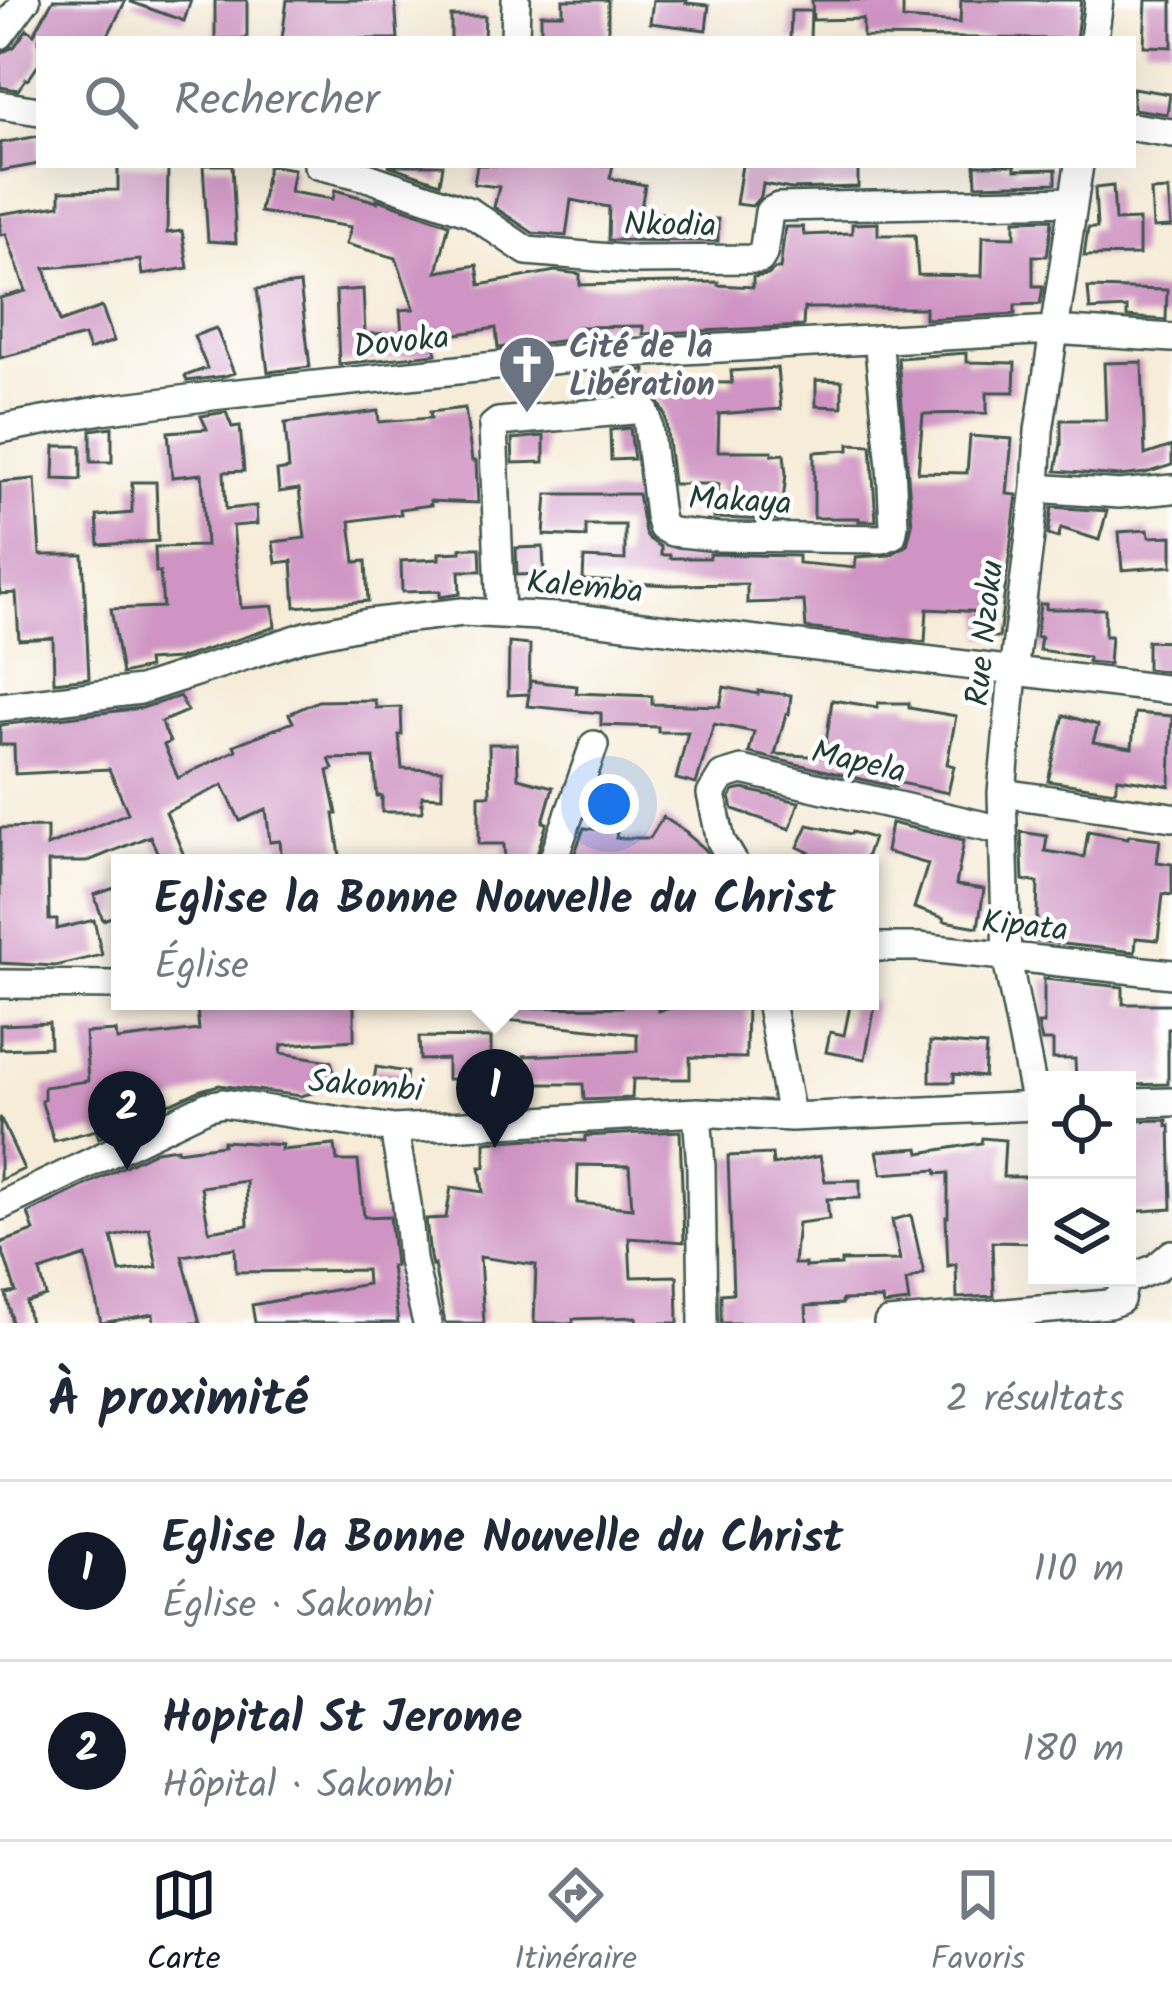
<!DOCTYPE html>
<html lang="fr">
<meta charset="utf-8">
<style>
:root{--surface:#fff;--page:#f6f6f7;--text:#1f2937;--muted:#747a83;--line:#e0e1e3;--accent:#111827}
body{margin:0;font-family:Kalam,sans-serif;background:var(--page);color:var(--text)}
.controls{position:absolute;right:36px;bottom:36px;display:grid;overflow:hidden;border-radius:0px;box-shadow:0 12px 48px #0002}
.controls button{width:108px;height:108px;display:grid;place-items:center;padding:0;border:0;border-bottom:3px solid var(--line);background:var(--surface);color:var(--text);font:60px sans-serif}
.you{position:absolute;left:609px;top:804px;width:42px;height:42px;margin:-30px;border:9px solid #fff;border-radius:50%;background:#1a73e8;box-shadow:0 0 0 18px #1a73e833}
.badge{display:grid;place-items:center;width:78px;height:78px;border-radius:50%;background:var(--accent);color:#fff;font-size:39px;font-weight:700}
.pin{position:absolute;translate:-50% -99px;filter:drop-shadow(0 3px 6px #0008)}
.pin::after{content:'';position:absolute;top:63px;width:42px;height:36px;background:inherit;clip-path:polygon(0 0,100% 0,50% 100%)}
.popup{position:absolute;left:111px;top:854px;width:768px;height:156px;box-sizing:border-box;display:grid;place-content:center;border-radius:0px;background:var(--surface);filter:drop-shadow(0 3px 9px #0005);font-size:39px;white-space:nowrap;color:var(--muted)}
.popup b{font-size:45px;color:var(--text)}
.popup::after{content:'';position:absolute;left:50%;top:100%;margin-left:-24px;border:24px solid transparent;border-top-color:var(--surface)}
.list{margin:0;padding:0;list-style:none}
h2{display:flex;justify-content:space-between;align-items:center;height:156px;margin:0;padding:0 48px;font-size:51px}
h2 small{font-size:39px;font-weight:400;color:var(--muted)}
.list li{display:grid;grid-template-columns:78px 1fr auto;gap:36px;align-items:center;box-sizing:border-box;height:180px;padding:0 48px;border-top:3px solid var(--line)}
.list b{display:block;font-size:45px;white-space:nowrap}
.list p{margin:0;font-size:39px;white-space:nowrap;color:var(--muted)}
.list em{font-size:39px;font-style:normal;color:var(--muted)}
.icon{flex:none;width:66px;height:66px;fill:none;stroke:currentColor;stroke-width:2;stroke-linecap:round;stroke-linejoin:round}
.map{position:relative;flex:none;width:1172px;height:1323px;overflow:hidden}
.search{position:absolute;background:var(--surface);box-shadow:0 12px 48px #0002;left:36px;right:36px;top:36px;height:132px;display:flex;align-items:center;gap:30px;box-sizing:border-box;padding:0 42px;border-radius:0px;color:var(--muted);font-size:45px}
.sheet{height:516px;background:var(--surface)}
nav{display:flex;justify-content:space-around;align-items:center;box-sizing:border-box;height:168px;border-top:3px solid var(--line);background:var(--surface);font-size:33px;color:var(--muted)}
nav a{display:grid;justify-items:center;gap:6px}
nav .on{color:var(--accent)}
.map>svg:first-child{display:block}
.building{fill:#cf94c3;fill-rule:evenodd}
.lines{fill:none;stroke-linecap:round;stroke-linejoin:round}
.minor-casing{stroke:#3f574d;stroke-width:32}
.minor{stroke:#fff;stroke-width:27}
.labels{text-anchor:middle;stroke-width:9;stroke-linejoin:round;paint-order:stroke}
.street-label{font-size:33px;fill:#1f3d34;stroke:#fff}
.worship-label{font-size:33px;font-weight:bold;fill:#5b616d;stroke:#fff;text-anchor:start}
</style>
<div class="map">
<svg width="1172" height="1323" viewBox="0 0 1172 1323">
<rect width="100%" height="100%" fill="#fff"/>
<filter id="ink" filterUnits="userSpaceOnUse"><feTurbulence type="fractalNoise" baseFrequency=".00833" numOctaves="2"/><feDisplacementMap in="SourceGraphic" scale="24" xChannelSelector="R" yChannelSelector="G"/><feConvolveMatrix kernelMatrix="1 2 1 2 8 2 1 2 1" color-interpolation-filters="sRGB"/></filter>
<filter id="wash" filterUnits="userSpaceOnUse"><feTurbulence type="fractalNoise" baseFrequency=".004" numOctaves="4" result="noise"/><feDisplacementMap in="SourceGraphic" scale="48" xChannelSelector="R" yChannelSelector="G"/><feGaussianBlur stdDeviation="2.7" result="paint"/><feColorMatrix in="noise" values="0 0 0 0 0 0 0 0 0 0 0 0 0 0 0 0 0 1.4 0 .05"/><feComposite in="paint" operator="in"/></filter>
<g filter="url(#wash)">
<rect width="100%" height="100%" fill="#f6ecd8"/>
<g id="blocks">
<!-- building -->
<path class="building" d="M 53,0 L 126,0 L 106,39 L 39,39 L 39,64 L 28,80 L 26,79 L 18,90 L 0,87 L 0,53 L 14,47 L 27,29 L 34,34 Z
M 131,0 L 191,0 L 184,21 L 131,2 Z
M 215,0 L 247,0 L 247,39 L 215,39 Z
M 287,0 L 395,0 L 398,39 L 282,39 Z
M 563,0 L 608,0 L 608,38 L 541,39 L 541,14 L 563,14 Z
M 653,0 L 687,0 L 686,3 L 709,5 L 706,30 L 650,23 Z
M 812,0 L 903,0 L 903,19 L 960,23 L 961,0 L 1081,0 L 1076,39 L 863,37 L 863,19 L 813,20 Z
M 1146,0 L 1172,0 L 1172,47 L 1144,46 Z
M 791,11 L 811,11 L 810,39 L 790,39 Z
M 451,16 L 485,16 L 484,39 L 451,39 Z
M 1133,88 L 1170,94 L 1167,114 L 1133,109 Z
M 39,136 L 39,164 L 0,171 L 0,143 Z
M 118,165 L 168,165 L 167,233 L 182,231 L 188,268 L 142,275 L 140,260 L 45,268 L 60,322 L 102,307 L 114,341 L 89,350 L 84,336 L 0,358 L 0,298 L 26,291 L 6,234 L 0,235 L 0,214 L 60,205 L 60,191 L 118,190 Z
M 203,165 L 232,165 L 236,243 L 208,241 Z
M 268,165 L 294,169 L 290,192 L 333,199 L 335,190 L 377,202 L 377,199 L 449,224 L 437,272 L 477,265 L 480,285 L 555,271 L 580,274 L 580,285 L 718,282 L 718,285 L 753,287 L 753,277 L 768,275 L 775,269 L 780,269 L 785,227 L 803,227 L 804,235 L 852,233 L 852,224 L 878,223 L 878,235 L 915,235 L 918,275 L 982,276 L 983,236 L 1015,237 L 1015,220 L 1052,219 L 1052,222 L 1047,256 L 1033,256 L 1033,286 L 1043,286 L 1040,304 L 1015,305 L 1015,314 L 925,319 L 925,308 L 804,308 L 803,326 L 643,334 L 643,326 L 578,327 L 579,339 L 498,348 L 496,328 L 438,337 L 435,339 L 436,354 L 339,364 L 336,291 L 363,289 L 365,334 L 402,333 L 400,310 L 414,309 L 396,258 L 346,244 L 351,227 L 260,212 Z
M 388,165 L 443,165 L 440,183 Z
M 477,165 L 613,165 L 610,178 L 645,185 L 640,214 L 662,213 L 662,219 L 718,219 L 718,241 L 608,240 L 609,207 L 571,200 L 566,236 L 533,233 L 494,207 L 499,187 L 474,184 Z
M 742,165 L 858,165 L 858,187 L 791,189 L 763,184 L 761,196 L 752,206 L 736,204 Z
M 975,165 L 1015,165 L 1015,170 L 1056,169 L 1056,183 L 976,185 Z
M 1113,186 L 1115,221 L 1139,220 L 1139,255 L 1084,256 L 1088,228 L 1097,228 L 1095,188 Z
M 1168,190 L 1171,227 L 1153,228 L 1151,191 Z
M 300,284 L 310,367 L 268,372 L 257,289 Z
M 1088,288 L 1167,290 L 1166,320 L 1127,317 L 1127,308 L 1090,310 Z
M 216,328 L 234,373 L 225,376 L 187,381 L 185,376 L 207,368 L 194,336 Z
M 966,353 L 966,362 L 1015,363 L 1014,392 L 987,392 L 987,413 L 923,414 L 918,472 L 967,473 L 970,436 L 1012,439 L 1007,494 L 1017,495 L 999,637 L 982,637 L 983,612 L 927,609 L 925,642 L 806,628 L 804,601 L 747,603 L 747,584 L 669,585 L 583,580 L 584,558 L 625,560 L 625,525 L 586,525 L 586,537 L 544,535 L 547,494 L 638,494 L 645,533 L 649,539 L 661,547 L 661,555 L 670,555 L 670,558 L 709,558 L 710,554 L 798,556 L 798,563 L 855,568 L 856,557 L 890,555 L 907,545 L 912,525 L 898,358 Z
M 1142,362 L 1145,455 L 1172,446 L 1172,465 L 1146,473 L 1119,476 L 1056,471 L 1061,444 L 1061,420 L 1106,420 L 1104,363 Z
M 777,368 L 781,409 L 719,414 L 718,451 L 772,451 L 772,455 L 784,454 L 786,474 L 781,520 L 714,518 L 719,484 L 673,484 L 665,414 L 655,395 L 642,391 L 597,395 L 597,387 L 617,387 L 616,372 L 645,370 L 645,382 L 732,383 L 731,371 Z
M 816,380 L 842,381 L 842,407 L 816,406 Z
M 465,408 L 472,461 L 476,461 L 478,503 L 430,501 L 431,505 L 400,509 L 401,514 L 350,521 L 355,562 L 366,561 L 368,601 L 295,607 L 292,561 L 276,563 L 273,542 L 305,538 L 299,489 L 279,492 L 277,471 L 289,469 L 285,423 L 378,411 L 379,422 L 431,418 L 430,412 Z
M 226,412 L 232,427 L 240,426 L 244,471 L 224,472 L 226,509 L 256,506 L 257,524 L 233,526 L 241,608 L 273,606 L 275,627 L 178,659 L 147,661 L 148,668 L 122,674 L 111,609 L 163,607 L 160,572 L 156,572 L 155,547 L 206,546 L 202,474 L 172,477 L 168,432 L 207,429 L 201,416 Z
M 112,427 L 112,462 L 91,462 L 91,430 Z
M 630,428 L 634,459 L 611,460 L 610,430 Z
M 544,436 L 544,462 L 513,463 L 512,439 Z
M 849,444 L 871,445 L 876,521 L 859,521 L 859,518 L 814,518 L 814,452 L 849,450 Z
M 55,446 L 81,446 L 81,480 L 54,479 Z
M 35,479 L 40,555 L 83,555 L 89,678 L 54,682 L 53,638 L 19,640 L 16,593 L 0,594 L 0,482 Z
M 132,482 L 156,482 L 158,541 L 99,545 L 97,516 L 132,513 Z
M 1052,507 L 1107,511 L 1099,540 L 1061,528 L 1058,538 L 1048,535 Z
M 1148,530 L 1149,537 L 1172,536 L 1172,566 L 1122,570 L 1119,532 Z
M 543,547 L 544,574 L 517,575 L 516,548 Z
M 461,548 L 480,548 L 481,571 L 459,571 L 460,594 L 440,597 L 440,591 L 402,592 L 401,561 L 439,559 L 439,553 L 461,552 Z
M 1040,604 L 1046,604 L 1046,609 L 1105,609 L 1105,636 L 1111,636 L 1109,664 L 1088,662 L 1088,657 L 1039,650 L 1041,637 L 1036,637 Z
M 1147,641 L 1172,642 L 1172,672 L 1147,669 Z
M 509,643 L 530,645 L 529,692 L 530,681 L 577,686 L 576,693 L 652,696 L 652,704 L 720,706 L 724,687 L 758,694 L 758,691 L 791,695 L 789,714 L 786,714 L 775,754 L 824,757 L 832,700 L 877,707 L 878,703 L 909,703 L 909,708 L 956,716 L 947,764 L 954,766 L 948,793 L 896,782 L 895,787 L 749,753 L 754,732 L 714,724 L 696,784 L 676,779 L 688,732 L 658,732 L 658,727 L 601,725 L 601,713 L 527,706 L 529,694 L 508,695 Z
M 180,696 L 187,711 L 161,722 L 170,742 L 164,745 L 178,778 L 236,750 L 234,745 L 293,722 L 289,714 L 318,701 L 375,700 L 376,708 L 401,707 L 402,735 L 399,735 L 402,769 L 442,770 L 442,797 L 422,796 L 422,812 L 382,812 L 382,796 L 377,796 L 374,758 L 329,759 L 333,769 L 328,771 L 337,814 L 334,814 L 341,863 L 282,863 L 280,841 L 270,842 L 266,809 L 240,821 L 223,785 L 166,812 L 187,863 L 162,863 L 150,836 L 86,862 L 48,862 L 49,920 L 57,920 L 57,929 L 94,920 L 102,955 L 55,966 L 0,963 L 0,828 L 47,827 L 47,846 L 128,813 L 109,769 L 15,774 L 14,745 L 0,745 L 0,725 L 142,708 Z
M 1135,713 L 1172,716 L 1170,786 L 1118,778 L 1115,791 L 1048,781 L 1064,715 L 1098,725 L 1093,742 L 1132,748 Z
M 489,744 L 517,744 L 518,778 L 553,787 L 543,822 L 547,823 L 535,860 L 505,861 L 504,844 L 479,844 L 479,795 L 490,795 Z
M 743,789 L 799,802 L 790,829 L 733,809 L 730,797 L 734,791 Z
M 663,817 L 688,833 L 687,834 L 705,849 L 713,863 L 571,863 L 584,828 L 617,832 L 616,838 L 650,838 Z
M 891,823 L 964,840 L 956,885 L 984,889 L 978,927 L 944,921 L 944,918 L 914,908 L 928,864 L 886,852 Z
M 808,825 L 851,834 L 852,832 L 873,838 L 864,863 L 832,863 L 798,847 Z
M 1088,831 L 1128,838 L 1129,835 L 1160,839 L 1157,862 L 1172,864 L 1172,895 L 1163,894 L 1158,940 L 1136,938 L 1135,952 L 1036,941 L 1038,883 L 1023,880 L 1021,832 L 1047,836 L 1045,851 L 1084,857 Z
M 120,886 L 120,914 L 103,920 L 94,895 Z
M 1044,979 L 1123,987 L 1123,1004 L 1172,1004 L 1172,1029 L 1168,1029 L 1168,1084 L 1127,1085 L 1127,1080 L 1076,1080 L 1075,1059 L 1053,1059 L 1053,1041 L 1042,1041 L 1038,1024 L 1044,1024 Z
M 235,1001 L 354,1001 L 354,1040 L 282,1045 L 281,1053 L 331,1061 L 338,1086 L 301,1096 L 219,1085 L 201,1090 L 172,1103 L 108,1112 L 115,1131 L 99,1138 L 96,1130 L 54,1141 L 41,1100 L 44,1099 L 44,1087 L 88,1081 L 85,1033 L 116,1031 L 117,1040 L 199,1030 L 197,1008 Z
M 705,1001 L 747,1001 L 746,1058 L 690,1057 L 690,1079 L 633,1079 L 632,1098 L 584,1100 L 583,1084 L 525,1084 L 524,1056 L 637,1051 L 637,1034 L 506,1020 L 507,1008 L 622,1007 L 622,1002 L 658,1002 L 658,1011 Z
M 851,1001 L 876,1001 L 865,1059 L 826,1052 L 830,1032 L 844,1035 Z
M 49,1023 L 50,1047 L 0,1049 L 0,1025 Z
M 419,1037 L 491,1038 L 491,1079 L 447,1079 L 447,1059 L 420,1060 Z
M 930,1042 L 986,1046 L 984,1077 L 954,1074 L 954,1082 L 930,1082 Z
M 376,1067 L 407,1072 L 404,1093 L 373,1088 Z
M 0,1117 L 24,1169 L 0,1180 Z
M 1167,1120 L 1167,1126 L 1170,1125 L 1172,1209 L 1127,1212 L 1127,1121 Z
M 680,1131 L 684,1242 L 629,1238 L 631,1277 L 677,1276 L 678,1323 L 637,1323 L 636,1317 L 573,1319 L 573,1323 L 534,1323 L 536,1265 L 480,1257 L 484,1323 L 445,1323 L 434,1265 L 432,1266 L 430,1257 L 426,1219 L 446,1218 L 451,1187 L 483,1192 L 480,1167 L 485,1167 L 485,1142 L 532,1139 L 585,1141 L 585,1136 ZM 578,1165 L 629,1166 L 632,1208 L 577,1203 Z
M 982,1138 L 1005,1140 L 1003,1177 L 1037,1177 L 1037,1243 L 992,1242 L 994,1296 L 957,1298 L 956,1264 L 948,1266 L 946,1217 L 948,1217 L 948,1173 L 937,1174 L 936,1170 L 882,1174 L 877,1151 L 919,1148 L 920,1153 L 981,1143 Z
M 223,1141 L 282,1145 L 281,1150 L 335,1145 L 337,1161 L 358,1161 L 364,1217 L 390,1216 L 395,1266 L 391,1266 L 398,1323 L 255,1323 L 252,1305 L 367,1284 L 366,1270 L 236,1272 L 235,1248 L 182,1256 L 200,1323 L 154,1323 L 153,1314 L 101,1323 L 86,1256 L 40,1271 L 46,1296 L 26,1302 L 30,1323 L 12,1323 L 6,1294 L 16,1292 L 0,1243 L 34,1231 L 28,1213 L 156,1151 L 177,1148 L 177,1151 L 223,1145 ZM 246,1181 L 248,1225 L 209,1231 L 201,1187 ZM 149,1228 L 157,1267 L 120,1272 L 112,1237 Z
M 772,1154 L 773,1165 L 820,1156 L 825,1181 L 860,1180 L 860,1198 L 827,1199 L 829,1219 L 798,1223 L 794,1264 L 805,1264 L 805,1267 L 841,1265 L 841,1261 L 900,1260 L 892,1220 L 911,1215 L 924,1274 L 906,1281 L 909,1302 L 883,1305 L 882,1299 L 842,1300 L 842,1304 L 806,1306 L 807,1323 L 721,1323 L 721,1294 L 733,1293 L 728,1156 Z"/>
</g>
</g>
<g filter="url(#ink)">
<use href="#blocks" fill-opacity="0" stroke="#3f574d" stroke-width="3"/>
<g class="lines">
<defs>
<path id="minor" d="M 0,35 L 26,0
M 515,39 L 516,0
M 1094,39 L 1099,0
M 0,105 L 39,111
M 1133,127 L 1172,133
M 318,165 L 367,177 L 470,212 L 527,251 L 634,260 L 760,259 L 763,254 L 769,212 L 778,207 L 1072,201
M 0,429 L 102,410 L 220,395 L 609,354 L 1054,330 L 1172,338
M 1036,488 L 1119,494 L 1172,489
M 501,614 L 493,426 L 498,422 L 644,409 L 647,417 L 659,516 L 662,527 L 672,532 L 719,537 L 883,539 L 892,535 L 894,525 L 891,466 L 878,339
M 0,707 L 140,690 L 306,636 L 368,623 L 463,612 L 576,618 L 1172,690
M 1002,793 L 1172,817
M 552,863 L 594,745
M 734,863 L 721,841 L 711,794 L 722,776 L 742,770 L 1002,830
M 870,947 L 918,947 L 1172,974
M 0,984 L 120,985
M 770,1001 L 791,1117
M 1127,1103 L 1172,1102
M 1037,1110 L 1007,959 L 1002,793 L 1013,673 L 1036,488 L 1039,431 L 1079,165
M 697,1112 L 701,1167 L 703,1323
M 394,1129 L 407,1204 L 412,1260 L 427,1323
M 0,1206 L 208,1106 L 223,1103 L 394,1129 L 697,1112 L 791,1117 L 1037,1106
M 1124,1281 L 1156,1268 L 1172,1254
M 888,1323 L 1109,1304 L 1120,1300 L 1124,1281 L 1123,1278"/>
</defs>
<!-- minor casing -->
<use href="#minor" class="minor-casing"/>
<!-- minor -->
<use href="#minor" class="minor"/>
</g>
</g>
<!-- icons -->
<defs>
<symbol id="church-pin" viewBox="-11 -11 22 30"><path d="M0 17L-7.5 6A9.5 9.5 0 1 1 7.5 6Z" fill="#6b7280" stroke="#fff"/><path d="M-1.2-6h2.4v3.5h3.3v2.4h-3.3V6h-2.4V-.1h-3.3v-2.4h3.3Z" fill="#fff"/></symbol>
</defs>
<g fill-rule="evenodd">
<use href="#church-pin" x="494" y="331" width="66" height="90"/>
</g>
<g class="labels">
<!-- street labels -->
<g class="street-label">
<text transform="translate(670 223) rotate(1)" y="12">Nkodia</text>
<text transform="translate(401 340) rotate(-6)" y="12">Dovoka</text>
<text transform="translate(740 499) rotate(3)" y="12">Makaya</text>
<text transform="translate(585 585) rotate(5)" y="12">Kalemba</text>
<text transform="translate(983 633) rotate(-84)" y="12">Rue Nzoku</text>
<text transform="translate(859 760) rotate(13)" y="12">Mapela</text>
<text transform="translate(1025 924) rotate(6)" y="12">Kipata</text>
<text transform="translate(366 1084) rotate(5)" y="12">Sakombi</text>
</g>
<!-- worship labels -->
<g class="worship-label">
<text x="569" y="357">Cité de la<tspan x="569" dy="38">Libération</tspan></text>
</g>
</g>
</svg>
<div class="controls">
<button><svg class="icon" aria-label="locate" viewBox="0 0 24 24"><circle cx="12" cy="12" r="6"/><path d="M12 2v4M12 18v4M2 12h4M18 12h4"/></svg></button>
<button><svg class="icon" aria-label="layers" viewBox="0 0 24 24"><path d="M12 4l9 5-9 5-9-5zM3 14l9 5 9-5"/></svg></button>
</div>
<div class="you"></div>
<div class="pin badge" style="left:495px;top:1148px">1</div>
<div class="popup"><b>Eglise la Bonne Nouvelle du Christ</b>Église</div>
<div class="pin badge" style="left:127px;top:1170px">2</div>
<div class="search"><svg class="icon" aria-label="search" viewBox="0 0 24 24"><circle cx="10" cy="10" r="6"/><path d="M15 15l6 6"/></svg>Rechercher</div>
</div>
<section class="sheet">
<h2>À proximité<small>2 résultats</small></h2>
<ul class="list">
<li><span class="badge">1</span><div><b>Eglise la Bonne Nouvelle du Christ</b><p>Église · Sakombi</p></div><em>110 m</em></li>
<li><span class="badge">2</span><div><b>Hopital St Jerome</b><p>Hôpital · Sakombi</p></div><em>180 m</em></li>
</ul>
</section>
<nav>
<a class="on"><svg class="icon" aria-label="map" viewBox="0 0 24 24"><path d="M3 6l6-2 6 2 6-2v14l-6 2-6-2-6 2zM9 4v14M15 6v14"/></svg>Carte</a>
<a><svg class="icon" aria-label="directions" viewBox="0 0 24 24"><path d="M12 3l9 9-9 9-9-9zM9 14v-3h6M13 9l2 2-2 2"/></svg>Itinéraire</a>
<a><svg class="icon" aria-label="saved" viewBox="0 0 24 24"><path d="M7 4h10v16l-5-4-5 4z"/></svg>Favoris</a>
</nav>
